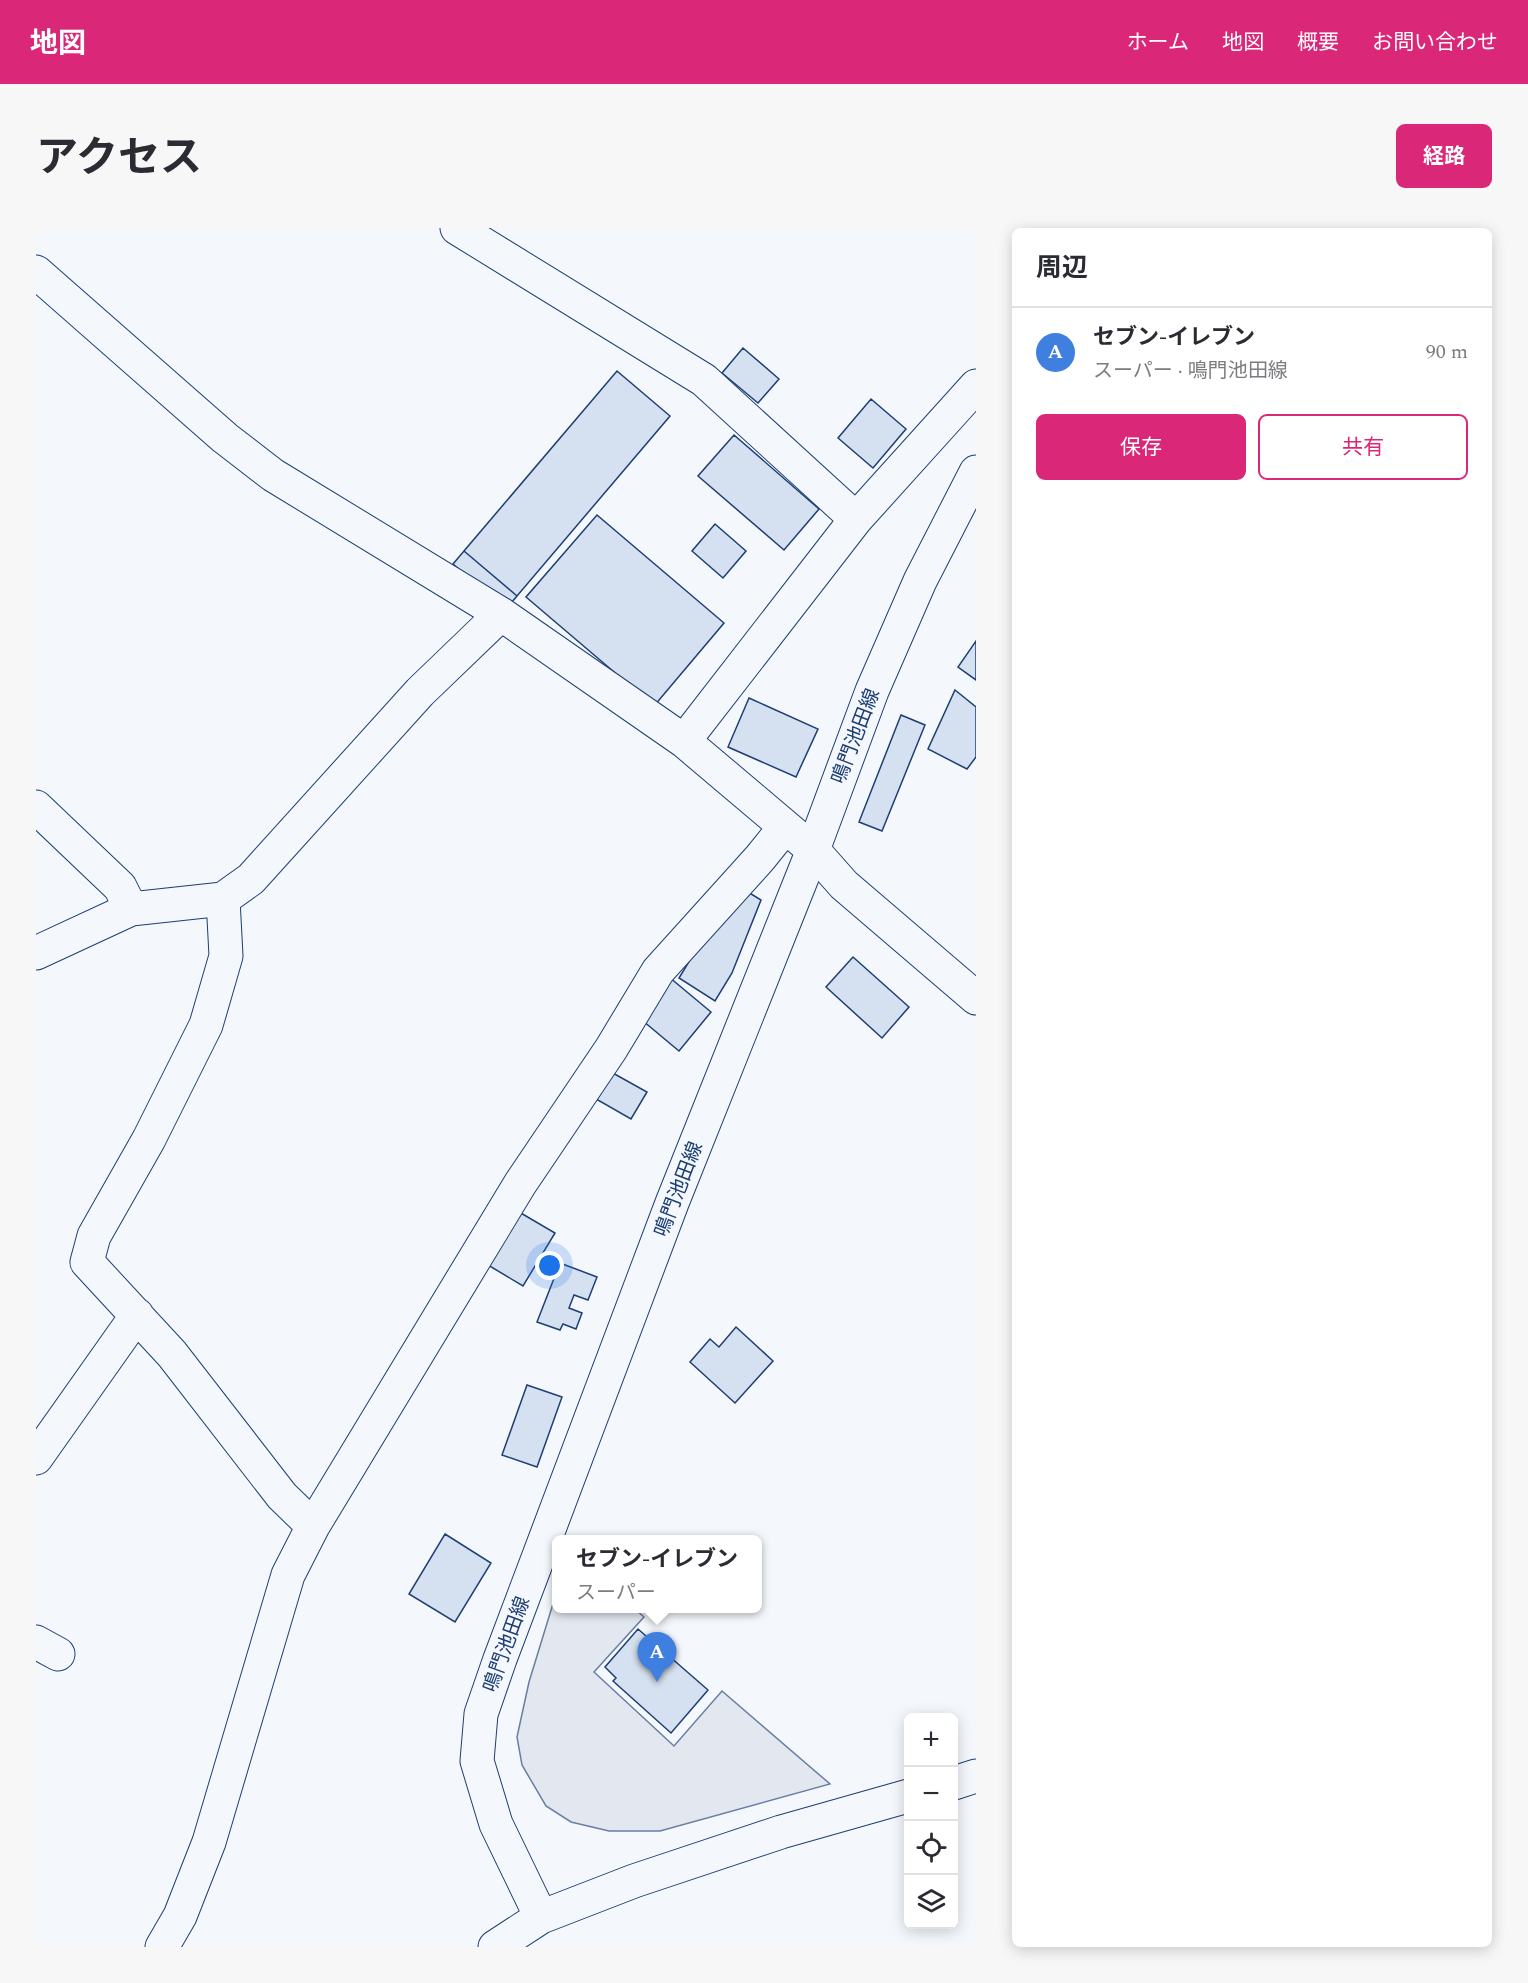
<!DOCTYPE html>
<html lang="ja">
<meta charset="utf-8">
<style>
:root{--surface:#fff;--page:#f7f7f7;--text:#2b2b33;--muted:#7c7c81;--line:#e1e1e2;--accent:#db2777}
body{margin:0;font-family:Spectral,"Noto Sans JP",serif;background:var(--page);color:var(--text)}
.controls{position:absolute;right:18px;bottom:18px;display:grid;overflow:hidden;border-radius:9px;box-shadow:0 3px 15px #0003}
.controls button{width:54px;height:54px;display:grid;place-items:center;padding:0;border:0;border-bottom:2px solid var(--line);background:var(--surface);color:var(--text);font:30px sans-serif}
.you{position:absolute;left:514px;top:1038px;width:21px;height:21px;margin:-15px;border:4px solid #fff;border-radius:50%;background:#1a73e8;box-shadow:0 0 0 9px #1a73e833}
.badge{display:grid;place-items:center;width:39px;height:39px;border-radius:50%;background:var(--accent);color:#fff;font-size:20px;font-weight:700}
.pin{position:absolute;translate:-50% -50px;filter:drop-shadow(0 2px 3px #0008)}
.pin::after{content:'';position:absolute;top:32px;width:21px;height:18px;background:inherit;clip-path:polygon(0 0,100% 0,50% 100%)}
.popup{position:absolute;left:516px;top:1307px;width:210px;height:78px;box-sizing:border-box;display:grid;place-content:center;border-radius:9px;background:var(--surface);filter:drop-shadow(0 2px 4px #0005);font-size:20px;white-space:nowrap;color:var(--muted)}
.popup b{font-size:22px;color:var(--text)}
.popup::after{content:'';position:absolute;left:50%;top:100%;margin-left:-12px;border:12px solid transparent;border-top-color:var(--surface)}
.list{margin:0;padding:0;list-style:none}
h2{display:flex;justify-content:space-between;align-items:center;height:78px;margin:0;padding:0 24px;font-size:26px}
h2 small{font-size:20px;font-weight:400;color:var(--muted)}
.list li{display:grid;grid-template-columns:39px 1fr auto;gap:18px;align-items:center;box-sizing:border-box;height:90px;padding:0 24px;border-top:2px solid var(--line)}
.list b{display:block;font-size:22px;white-space:nowrap}
.list p{margin:0;font-size:20px;white-space:nowrap;color:var(--muted)}
.list em{font-size:20px;font-style:normal;color:var(--muted)}
.actions{display:flex;gap:12px;padding:18px 24px}
.actions a{flex:1;padding:14px 0;border:2px solid var(--accent);border-radius:9px;text-align:center;font-size:21px;color:var(--accent)}
.actions .main{background:var(--accent);color:#fff}
.icon{flex:none;width:33px;height:33px;fill:none;stroke:currentColor;stroke-width:2;stroke-linecap:round;stroke-linejoin:round}
.map{position:relative;flex:none;width:940px;height:1719px;overflow:hidden;border-radius:9px}
header{display:flex;align-items:center;gap:36px;box-sizing:border-box;height:84px;padding:0 30px;background:var(--accent);color:#fff}
header strong{font-size:28px}
nav{display:flex;gap:33px;margin-inline-start:auto;font-size:21px}
.intro{display:flex;align-items:center;justify-content:space-between;box-sizing:border-box;height:144px;padding:0 36px}
h1{margin:0;font-size:42px}
.button{padding:15px 27px;border-radius:9px;background:var(--accent);color:#fff;font-size:21px;font-weight:700}
main{display:flex;gap:36px;padding:0 36px}
aside{flex:1;background:var(--surface);border-radius:9px;box-shadow:0 3px 15px #0003}
.map>svg:first-child{display:block}
.parking{fill:#e3e8f0;stroke:#687fa3;stroke-width:1.5}
.building{fill:#d5e0f0;stroke:#1d3f73;stroke-width:1.5}
.lines{fill:none;stroke-linecap:round;stroke-linejoin:round}
.minor-casing{stroke:#1d3f73;stroke-width:35}
.major-casing{stroke:#1d3f73;stroke-width:35}
.minor{stroke:#f4f7fb;stroke-width:33}
.major{stroke:#f4f7fb;stroke-width:33}
.labels{text-anchor:middle;stroke-width:4.5;stroke-linejoin:round;paint-order:stroke}
.street-label{font-size:20px;fill:#1d3f73;stroke:#f4f7fb}
</style>
<header>
<strong>地図</strong>
<nav><a>ホーム</a><a>地図</a><a>概要</a><a>お問い合わせ</a></nav>
</header>
<div class="intro"><h1>アクセス</h1><a class="button">経路</a></div>
<main>
<div class="map">
<svg width="940" height="1719" viewBox="0 0 940 1719">
<rect width="100%" height="100%" fill="#f4f7fb"/>
<!-- parking -->
<path class="parking" d="M 520,1366 L 520,1380 L 599,1381 L 608,1389 L 558,1444 L 638,1518 L 686,1463 L 794,1556 L 624,1603 L 573,1603 L 535,1594 L 510,1578 L 486,1537 L 481,1509 L 493,1454 Z"/>
<!-- building -->
<path class="building" d="M 707,120 L 743,151 L 722,175 L 686,145 Z
M 581,143 L 634,188 L 481,368 L 428,323 Z
M 835,171 L 870,201 L 837,240 L 802,210 Z
M 698,207 L 783,281 L 748,322 L 662,248 Z
M 561,287 L 688,395 L 618,478 L 490,369 Z
M 679,296 L 710,323 L 687,350 L 656,323 Z
M 428,323 L 481,368 L 470,381 L 417,336 Z
M 940,413 L 940,452 L 922,439 Z
M 919,462 L 940,479 L 940,529 L 931,541 L 892,521 Z
M 713,470 L 782,501 L 760,549 L 692,519 Z
M 865,487 L 889,497 L 846,603 L 823,594 Z
M 712,664 L 725,672 L 696,745 L 679,773 L 643,750 L 660,722 Z
M 817,729 L 873,779 L 846,810 L 790,759 Z
M 633,749 L 675,784 L 643,823 L 601,788 Z
M 575,844 L 611,864 L 595,891 L 560,871 Z
M 478,981 L 519,1005 L 487,1058 L 447,1034 Z
M 524,1035 L 561,1049 L 552,1072 L 538,1067 L 533,1080 L 546,1085 L 540,1101 L 527,1096 L 524,1102 L 501,1094 Z
M 700,1099 L 737,1133 L 699,1175 L 654,1134 L 674,1111 L 683,1119 Z
M 491,1157 L 526,1169 L 501,1239 L 466,1227 Z
M 409,1306 L 455,1335 L 419,1394 L 373,1366 Z
M 602,1401 L 672,1462 L 635,1505 L 577,1453 L 580,1450 L 569,1439 Z"/>
<g class="lines">
<defs>
<path id="minor" d="M 421,0 L 668,152 L 820,291
M 0,44 L 189,210 L 237,247 L 465,386 L 648,513 L 777,622 L 808,657 L 940,770
M 648,513 L 820,291 L 940,158
M 0,579 L 84,659 L 95,681
M 187,671 L 190,728 L 170,797 L 113,911 L 58,1008 L 51,1034 L 136,1126 L 246,1268 L 277,1298
M 0,725 L 95,681 L 187,671 L 215,651 L 384,464 L 465,386
M 0,1230 L 101,1087
M 0,1414 L 22,1426
M 126,1719 L 144,1688 L 173,1614 L 252,1347 L 277,1298 L 484,956 L 575,821 L 622,743 L 724,630 L 749,599"/>
<path id="major" d="M 918,1555 L 940,1548
M 505,1689 L 460,1596 L 441,1533 L 445,1486 L 464,1431 L 636,975 L 777,622 L 836,463 L 884,353 L 940,244
M 459,1719 L 505,1689 L 598,1653 L 745,1604 L 872,1568"/>
</defs>
<!-- minor casing -->
<use href="#minor" class="minor-casing"/>
<!-- major casing -->
<use href="#major" class="major-casing"/>
<!-- minor -->
<use href="#minor" class="minor"/>
<!-- major -->
<use href="#major" class="major"/>
</g>
<g class="labels">
<!-- street labels -->
<g class="street-label">
<text transform="translate(819 508) rotate(-69)" y="7">鳴門池田線</text>
<text transform="translate(642 961) rotate(-69)" y="7">鳴門池田線</text>
<text transform="translate(470 1416) rotate(-70)" y="7">鳴門池田線</text>
</g>
</g>
</svg>
<div class="controls">
<button>+</button>
<button>−</button>
<button><svg class="icon" aria-label="locate" viewBox="0 0 24 24"><circle cx="12" cy="12" r="6"/><path d="M12 2v4M12 18v4M2 12h4M18 12h4"/></svg></button>
<button><svg class="icon" aria-label="layers" viewBox="0 0 24 24"><path d="M12 4l9 5-9 5-9-5zM3 14l9 5 9-5"/></svg></button>
</div>
<div class="you"></div>
<div class="pin badge" style="left:621px;top:1454px;background:#3f7fe0">A</div>
<div class="popup"><b>セブン-イレブン</b>スーパー</div>
</div>
<aside>
<h2>周辺<small></small></h2>
<ul class="list">
<li><span class="badge" style="background:#3f7fe0">A</span><div><b>セブン-イレブン</b><p>スーパー · 鳴門池田線</p></div><em>90 m</em></li>
</ul>
<div class="actions"><a class="main">保存</a><a>共有</a></div>
</aside>
</main>
